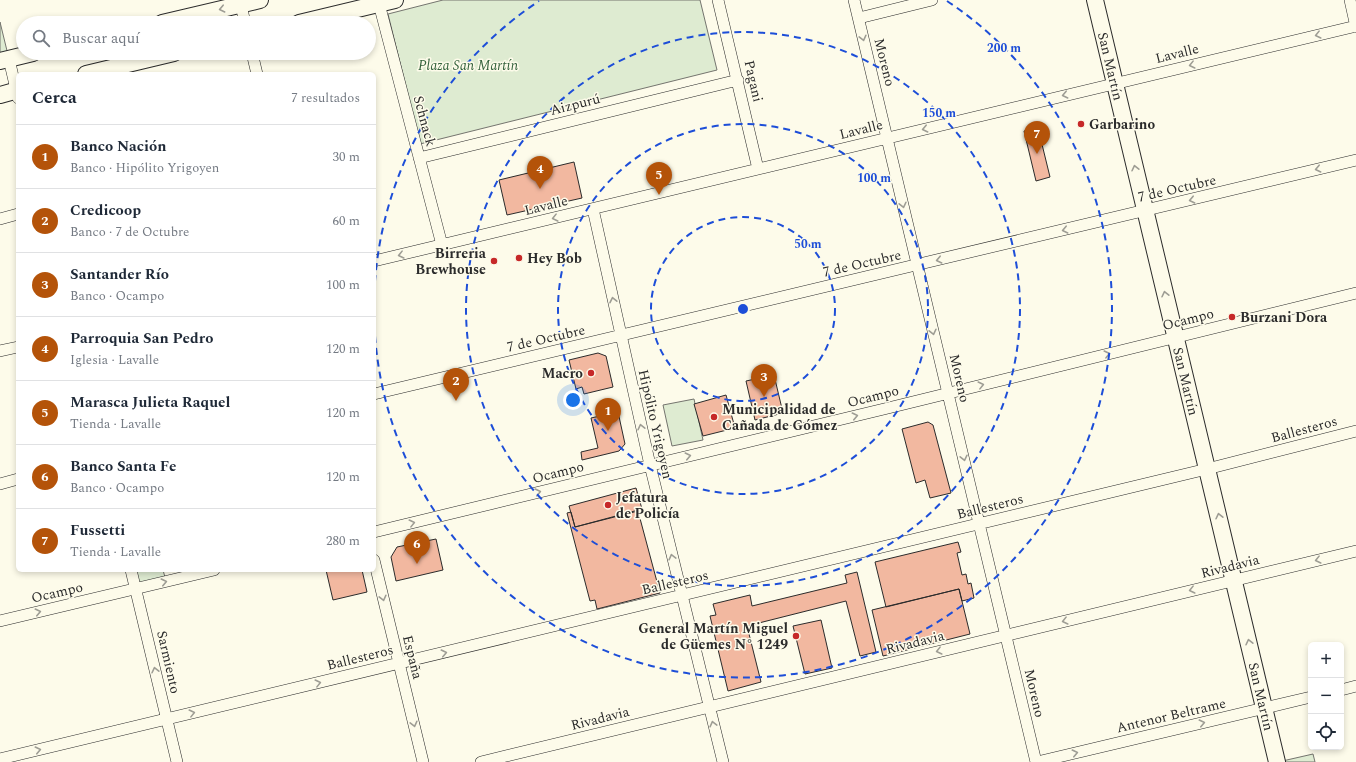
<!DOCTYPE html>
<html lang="es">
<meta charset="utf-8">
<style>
:root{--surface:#fff;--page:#f6f6f7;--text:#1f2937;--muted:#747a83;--line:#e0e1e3;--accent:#b45309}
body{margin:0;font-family:Spectral,serif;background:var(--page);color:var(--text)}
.controls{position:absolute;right:12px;bottom:12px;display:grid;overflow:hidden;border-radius:6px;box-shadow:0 2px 6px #0003}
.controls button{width:36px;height:36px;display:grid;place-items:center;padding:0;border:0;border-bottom:1px solid var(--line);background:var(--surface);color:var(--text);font:20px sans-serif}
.you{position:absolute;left:573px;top:400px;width:14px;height:14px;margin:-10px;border:3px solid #fff;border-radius:50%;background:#1a73e8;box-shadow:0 0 0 6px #1a73e833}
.badge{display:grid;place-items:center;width:26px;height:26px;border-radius:50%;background:var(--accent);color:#fff;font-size:13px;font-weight:700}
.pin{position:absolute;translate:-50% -33px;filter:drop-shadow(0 1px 2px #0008)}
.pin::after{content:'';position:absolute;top:21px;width:14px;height:12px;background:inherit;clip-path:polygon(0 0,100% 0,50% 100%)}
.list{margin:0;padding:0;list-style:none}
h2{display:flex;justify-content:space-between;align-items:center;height:52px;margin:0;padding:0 16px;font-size:17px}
h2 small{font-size:13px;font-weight:400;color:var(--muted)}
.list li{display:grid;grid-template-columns:26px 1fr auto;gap:12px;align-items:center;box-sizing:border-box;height:64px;padding:0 16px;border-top:1px solid var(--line)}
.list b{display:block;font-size:15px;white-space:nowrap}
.list p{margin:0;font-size:13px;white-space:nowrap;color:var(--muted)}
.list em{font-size:13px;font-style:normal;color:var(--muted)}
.icon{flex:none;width:22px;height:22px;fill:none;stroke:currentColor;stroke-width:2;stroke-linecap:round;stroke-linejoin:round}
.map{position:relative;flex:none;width:1356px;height:762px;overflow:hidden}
.search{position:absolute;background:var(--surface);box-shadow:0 2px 6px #0003;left:16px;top:16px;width:360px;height:44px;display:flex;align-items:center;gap:10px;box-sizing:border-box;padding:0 14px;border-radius:22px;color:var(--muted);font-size:15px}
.panel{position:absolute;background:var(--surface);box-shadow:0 2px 6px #0003;left:16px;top:72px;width:360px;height:500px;border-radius:6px}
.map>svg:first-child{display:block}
.green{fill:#deebd1;stroke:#74746e}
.building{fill:#f2b8a0;stroke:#2b2b2b}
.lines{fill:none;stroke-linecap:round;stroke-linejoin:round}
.minor-casing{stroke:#2b2b2b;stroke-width:12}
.secondary-casing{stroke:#2b2b2b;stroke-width:18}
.minor{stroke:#fdfbea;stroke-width:11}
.secondary{stroke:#fdfbea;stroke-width:16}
.oneway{stroke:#9e9d94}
.ring{fill:none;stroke:#1d4ed8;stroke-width:2;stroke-dasharray:7 5}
.poi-dot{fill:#c62828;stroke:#fdfbea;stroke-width:1.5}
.labels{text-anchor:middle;stroke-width:3;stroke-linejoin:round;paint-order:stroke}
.street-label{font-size:14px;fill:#2b2b2b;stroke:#fdfbea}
.park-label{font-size:14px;font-style:italic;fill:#34623c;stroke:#fdfbea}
.poi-label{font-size:14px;font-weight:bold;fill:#2b2b2b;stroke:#fdfbea;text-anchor:start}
.centre{fill:#1d4ed8;stroke:#fdfbea;stroke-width:2}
.ring-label{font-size:12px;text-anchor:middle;font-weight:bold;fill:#1d4ed8;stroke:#fdfbea;stroke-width:3;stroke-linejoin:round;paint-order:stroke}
</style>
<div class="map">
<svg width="1356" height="762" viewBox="0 0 1356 762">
<rect width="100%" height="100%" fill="#fdfbea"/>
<!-- green -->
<path class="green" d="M 443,0 L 700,0 L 717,70 L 420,144 L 388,14 Z
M 0,22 L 9,59 L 0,61 Z
M 694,399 L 703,440 L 672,446 L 663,405 Z
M 131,570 L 163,570 L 166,581 L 136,589 Z
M 1313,754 L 1315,762 L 1278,762 Z"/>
<!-- building -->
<path class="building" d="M 1038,128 L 1050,177 L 1036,181 L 1024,131 Z
M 574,162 L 582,198 L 507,215 L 499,180 Z
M 598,353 L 606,356 L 613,387 L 584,394 L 582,387 L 576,389 L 569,360 Z
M 774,375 L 783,413 L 755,420 L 746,381 Z
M 726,395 L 735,428 L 703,436 L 694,404 Z
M 618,412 L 625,444 L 619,451 L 582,460 L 581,452 L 598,448 L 591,418 Z
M 928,422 L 933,425 L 951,493 L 930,498 L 925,480 L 916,483 L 902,429 Z
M 636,488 L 642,509 L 575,527 L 569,506 Z
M 638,511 L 660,593 L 597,609 L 595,600 L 590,601 L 567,513 L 571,512 L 575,527 Z
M 436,539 L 443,570 L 396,581 L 391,557 L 397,547 Z
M 958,542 L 961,552 L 957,553 L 962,575 L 966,574 L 968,584 L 971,583 L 974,598 L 962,601 L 959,589 L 886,607 L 875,562 Z
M 326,570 L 362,570 L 367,592 L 333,600 Z
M 857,572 L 876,652 L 860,656 L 846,601 L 747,626 L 761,682 L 728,691 L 710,616 L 716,615 L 713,604 L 750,595 L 752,606 L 847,583 L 845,575 Z
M 959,589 L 970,634 L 883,656 L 872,610 Z
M 821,620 L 832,668 L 805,674 L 793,626 Z"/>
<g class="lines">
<defs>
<path id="minor" d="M 378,0 L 442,245
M 718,0 L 758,169
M 854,0 L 1036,762
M 1350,0 L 1356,27
M 241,5 L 245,23
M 859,18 L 932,0
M 252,53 L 257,74
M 9,59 L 18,98
M 419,158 L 738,80
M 593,209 L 650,465 L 723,762
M 0,219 L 18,214
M 374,261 L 1356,26
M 0,351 L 18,347
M 374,394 L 1356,160
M 0,484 L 18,479
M 374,532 L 884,409 L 1356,293
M 374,560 L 423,762
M 131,570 L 177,762
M 0,621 L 214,570
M 1341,690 L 1356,686
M 0,759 L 1207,469 L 1356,431
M 481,762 L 1356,551
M 1037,762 L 1311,697"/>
<g id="secondary">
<path id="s1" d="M 1095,0 L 1277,762"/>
<path d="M 162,23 L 260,0"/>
<path d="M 299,23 L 395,0"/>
<path d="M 0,61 L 33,53"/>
<path d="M 86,74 L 174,53"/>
<path d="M 0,95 L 18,90"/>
</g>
</defs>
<!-- minor casing -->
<use href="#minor" class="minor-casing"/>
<!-- secondary casing -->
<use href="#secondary" class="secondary-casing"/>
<!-- minor -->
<use href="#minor" class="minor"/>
<!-- secondary -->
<use href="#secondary" class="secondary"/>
</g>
<!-- one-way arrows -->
<defs><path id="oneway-chevron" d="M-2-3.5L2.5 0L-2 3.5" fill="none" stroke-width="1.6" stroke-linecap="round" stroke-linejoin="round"/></defs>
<g class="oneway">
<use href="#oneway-chevron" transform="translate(222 9) rotate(167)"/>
<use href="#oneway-chevron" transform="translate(1318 35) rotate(166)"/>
<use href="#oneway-chevron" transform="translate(863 38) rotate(76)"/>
<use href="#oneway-chevron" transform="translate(1192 65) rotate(166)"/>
<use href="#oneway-chevron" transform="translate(1065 95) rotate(167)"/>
<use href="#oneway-chevron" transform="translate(925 129) rotate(167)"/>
<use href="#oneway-chevron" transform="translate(1135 168) rotate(-103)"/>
<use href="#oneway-chevron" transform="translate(1318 169) rotate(167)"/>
<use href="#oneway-chevron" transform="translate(1192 200) rotate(167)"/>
<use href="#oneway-chevron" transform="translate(903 205) rotate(77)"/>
<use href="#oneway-chevron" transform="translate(555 218) rotate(166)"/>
<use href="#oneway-chevron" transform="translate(1065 230) rotate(167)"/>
<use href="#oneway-chevron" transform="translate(401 255) rotate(166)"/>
<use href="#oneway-chevron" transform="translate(939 260) rotate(167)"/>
<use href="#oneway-chevron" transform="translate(1165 294) rotate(-103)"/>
<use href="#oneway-chevron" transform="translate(613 300) rotate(-102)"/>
<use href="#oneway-chevron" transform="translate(933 332) rotate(77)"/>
<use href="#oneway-chevron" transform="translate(1107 354) rotate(-14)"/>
<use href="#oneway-chevron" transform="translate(981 385) rotate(-14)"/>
<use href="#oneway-chevron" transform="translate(855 416) rotate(-13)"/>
<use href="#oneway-chevron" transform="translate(641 427) rotate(-103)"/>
<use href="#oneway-chevron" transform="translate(688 456) rotate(-13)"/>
<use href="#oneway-chevron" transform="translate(964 458) rotate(77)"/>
<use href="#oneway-chevron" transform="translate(538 492) rotate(-14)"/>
<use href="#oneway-chevron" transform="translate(1219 516) rotate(-103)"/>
<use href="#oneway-chevron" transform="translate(412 523) rotate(-14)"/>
<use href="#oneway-chevron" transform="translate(672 557) rotate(-104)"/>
<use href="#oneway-chevron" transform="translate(1318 560) rotate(166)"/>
<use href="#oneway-chevron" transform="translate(164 582) rotate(-13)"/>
<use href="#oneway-chevron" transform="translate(1192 590) rotate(166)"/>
<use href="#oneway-chevron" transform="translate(383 598) rotate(76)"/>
<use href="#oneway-chevron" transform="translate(38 612) rotate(-13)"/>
<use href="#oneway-chevron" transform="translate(1065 621) rotate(166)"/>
<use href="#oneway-chevron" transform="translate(1249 642) rotate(-103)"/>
<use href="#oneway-chevron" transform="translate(939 651) rotate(166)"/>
<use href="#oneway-chevron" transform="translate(444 653) rotate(-13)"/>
<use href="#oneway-chevron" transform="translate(155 670) rotate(-103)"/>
<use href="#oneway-chevron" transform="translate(318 683) rotate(-14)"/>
<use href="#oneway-chevron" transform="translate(192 713) rotate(-14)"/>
<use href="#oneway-chevron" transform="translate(1202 723) rotate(-13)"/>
<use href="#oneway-chevron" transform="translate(414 724) rotate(76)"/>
<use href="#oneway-chevron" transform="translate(713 724) rotate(-104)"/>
<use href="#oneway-chevron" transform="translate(38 750) rotate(-13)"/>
<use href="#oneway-chevron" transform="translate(1075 753) rotate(-13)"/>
</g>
<!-- distance rings -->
<g class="ring">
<circle cx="743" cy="309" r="92"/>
<circle cx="743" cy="309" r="185"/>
<circle cx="743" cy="309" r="277"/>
<path d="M374 306A369 369 0 0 1 539 1M947 1A369 369 0 1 1 374 312"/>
</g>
<!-- markers -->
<g class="poi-dot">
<circle cx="1081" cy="124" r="4"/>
<circle cx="519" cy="258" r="4"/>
<circle cx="494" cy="261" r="4"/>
<circle cx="1232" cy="317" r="4"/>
<circle cx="591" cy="373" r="4"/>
<circle cx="714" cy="417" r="4"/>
<circle cx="608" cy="505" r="4"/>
<circle cx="796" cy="636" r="4"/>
</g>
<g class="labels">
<!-- street labels -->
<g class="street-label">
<text transform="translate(1177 53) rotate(-14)" y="5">Lavalle</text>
<text transform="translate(885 62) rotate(76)" y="5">Moreno</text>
<text dy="5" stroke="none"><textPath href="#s1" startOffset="68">San Martín</textPath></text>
<text transform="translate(754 81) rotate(77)" y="5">Pagani</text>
<text transform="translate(575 104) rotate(-14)" y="5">Aizpurú</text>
<text transform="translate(425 121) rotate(75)" y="5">Schnack</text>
<text transform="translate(861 129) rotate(-14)" y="5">Lavalle</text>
<text transform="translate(1177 188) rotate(-13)" y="5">7 de Octubre</text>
<text transform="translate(546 205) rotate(-14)" y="5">Lavalle</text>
<text transform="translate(862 263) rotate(-13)" y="5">7 de Octubre</text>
<text transform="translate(1188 319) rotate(-14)" y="5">Ocampo</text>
<text transform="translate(546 338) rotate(-13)" y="5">7 de Octubre</text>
<text transform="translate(960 378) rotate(77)" y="5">Moreno</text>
<text dy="5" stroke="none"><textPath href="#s1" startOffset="392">San Martín</textPath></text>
<text transform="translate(873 396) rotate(-14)" y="5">Ocampo</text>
<text transform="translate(656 424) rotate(77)" y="5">Hipólito Yrigoyen</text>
<text transform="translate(1304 429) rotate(-15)" y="5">Ballesteros</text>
<text transform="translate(558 472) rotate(-14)" y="5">Ocampo</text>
<text transform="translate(990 506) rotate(-14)" y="5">Ballesteros</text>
<text transform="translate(1230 566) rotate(-14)" y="5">Rivadavia</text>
<text transform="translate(675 582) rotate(-13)" y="5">Ballesteros</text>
<text transform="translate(57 592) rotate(-13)" y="5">Ocampo</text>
<text transform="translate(915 642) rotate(-14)" y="5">Rivadavia</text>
<text transform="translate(360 657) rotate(-14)" y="5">Ballesteros</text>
<text transform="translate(413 657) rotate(76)" y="5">España</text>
<text transform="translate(169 662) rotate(77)" y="5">Sarmiento</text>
<text transform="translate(1035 693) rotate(77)" y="5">Moreno</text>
<text dy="5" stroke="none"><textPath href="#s1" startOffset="716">San Martín</textPath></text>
<text transform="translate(1171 715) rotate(-13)" y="5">Antenor Beltrame</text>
<text transform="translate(600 718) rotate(-14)" y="5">Rivadavia</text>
</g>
<!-- park labels -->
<g class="park-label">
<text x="468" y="70">Plaza San Martín</text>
</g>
<!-- poi labels -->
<g class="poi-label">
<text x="1089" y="129">Garbarino</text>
<text x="486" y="258" text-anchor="end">Birreria<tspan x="486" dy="16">Brewhouse</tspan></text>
<text x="527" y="263">Hey Bob</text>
<text x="1240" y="322">Burzani Dora</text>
<text x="583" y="378" text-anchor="end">Macro</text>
<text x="722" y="414">Municipalidad de<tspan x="722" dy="16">Cañada de Gómez</tspan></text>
<text x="616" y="502">Jefatura<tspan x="616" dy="16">de Policía</tspan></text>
<text x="788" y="633" text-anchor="end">General Martín Miguel<tspan x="788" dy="16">de Güemes N° 1249</tspan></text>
</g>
</g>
<circle cx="743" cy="309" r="6" class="centre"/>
<g class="ring-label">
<text x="1004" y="52">200 m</text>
<text x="939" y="117">150 m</text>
<text x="874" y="182">100 m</text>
<text x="808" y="248">50 m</text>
</g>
</svg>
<div class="controls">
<button>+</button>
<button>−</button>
<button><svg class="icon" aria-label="locate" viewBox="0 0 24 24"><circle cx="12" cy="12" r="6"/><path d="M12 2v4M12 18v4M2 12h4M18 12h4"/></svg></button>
</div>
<div class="you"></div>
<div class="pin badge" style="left:608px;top:431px">1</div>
<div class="pin badge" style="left:456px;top:401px">2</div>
<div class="pin badge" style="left:764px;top:397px">3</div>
<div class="pin badge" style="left:540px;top:189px">4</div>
<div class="pin badge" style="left:659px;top:195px">5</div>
<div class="pin badge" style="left:417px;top:564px">6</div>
<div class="pin badge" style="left:1037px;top:154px">7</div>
<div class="search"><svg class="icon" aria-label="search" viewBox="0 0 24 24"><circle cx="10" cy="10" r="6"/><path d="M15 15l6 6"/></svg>Buscar aquí</div>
<section class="panel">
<h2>Cerca<small>7 resultados</small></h2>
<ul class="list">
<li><span class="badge">1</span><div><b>Banco Nación</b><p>Banco · Hipólito Yrigoyen</p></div><em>30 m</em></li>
<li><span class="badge">2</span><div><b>Credicoop</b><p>Banco · 7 de Octubre</p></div><em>60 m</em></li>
<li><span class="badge">3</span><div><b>Santander Río</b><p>Banco · Ocampo</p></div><em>100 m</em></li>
<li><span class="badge">4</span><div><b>Parroquia San Pedro</b><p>Iglesia · Lavalle</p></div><em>120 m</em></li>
<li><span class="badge">5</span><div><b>Marasca Julieta Raquel</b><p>Tienda · Lavalle</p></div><em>120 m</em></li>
<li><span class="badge">6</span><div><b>Banco Santa Fe</b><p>Banco · Ocampo</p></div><em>120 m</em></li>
<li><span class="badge">7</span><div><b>Fussetti</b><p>Tienda · Lavalle</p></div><em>280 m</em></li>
</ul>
</section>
</div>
